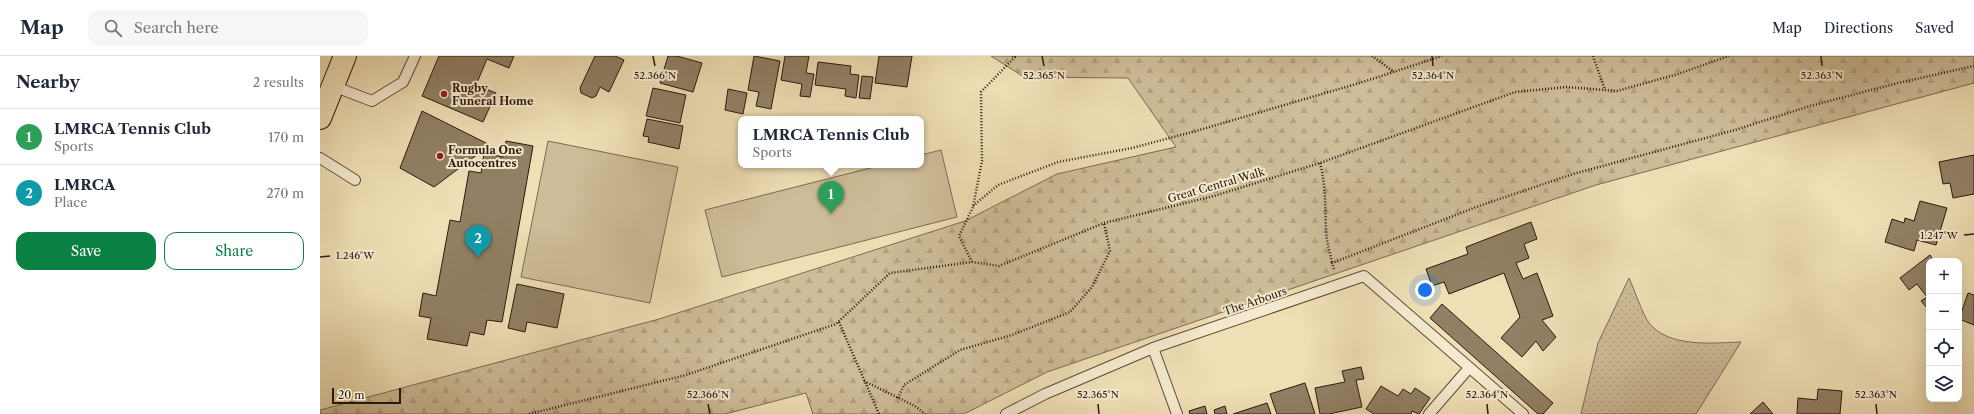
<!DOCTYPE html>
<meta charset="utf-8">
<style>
:root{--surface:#fff;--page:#f6f6f7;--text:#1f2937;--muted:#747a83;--line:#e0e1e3;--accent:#0b8043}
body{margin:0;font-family:"Libre Caslon Text",serif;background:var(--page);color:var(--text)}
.controls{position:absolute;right:12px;bottom:12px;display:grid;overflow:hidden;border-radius:8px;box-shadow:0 4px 16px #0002}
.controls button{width:36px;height:36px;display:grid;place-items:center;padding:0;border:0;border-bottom:1px solid var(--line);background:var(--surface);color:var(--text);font:20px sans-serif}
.scale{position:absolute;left:12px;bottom:10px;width:69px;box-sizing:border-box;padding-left:4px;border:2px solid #2b190e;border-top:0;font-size:11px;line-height:14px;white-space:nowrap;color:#2b190e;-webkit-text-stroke:3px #f5eacf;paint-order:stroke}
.you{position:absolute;left:1105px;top:234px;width:14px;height:14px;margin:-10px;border:3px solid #fff;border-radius:50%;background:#1a73e8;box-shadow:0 0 0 6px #1a73e833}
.badge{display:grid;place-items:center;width:26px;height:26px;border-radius:50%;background:var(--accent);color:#fff;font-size:13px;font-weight:700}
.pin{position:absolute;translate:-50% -33px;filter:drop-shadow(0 1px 2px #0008)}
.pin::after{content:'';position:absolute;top:21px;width:14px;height:12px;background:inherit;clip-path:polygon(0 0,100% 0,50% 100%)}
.popup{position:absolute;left:418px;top:60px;width:186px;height:52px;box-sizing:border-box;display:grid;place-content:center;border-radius:8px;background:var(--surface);filter:drop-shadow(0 1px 3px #0005);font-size:13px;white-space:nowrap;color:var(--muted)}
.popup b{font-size:15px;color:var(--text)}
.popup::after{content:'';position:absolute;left:50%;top:100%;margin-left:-8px;border:8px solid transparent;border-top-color:var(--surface)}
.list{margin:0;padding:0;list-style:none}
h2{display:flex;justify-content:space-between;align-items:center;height:52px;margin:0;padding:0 16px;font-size:17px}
h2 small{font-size:13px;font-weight:400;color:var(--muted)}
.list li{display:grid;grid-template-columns:26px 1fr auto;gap:12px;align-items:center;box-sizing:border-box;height:56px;padding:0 16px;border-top:1px solid var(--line)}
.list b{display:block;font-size:15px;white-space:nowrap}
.list p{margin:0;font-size:13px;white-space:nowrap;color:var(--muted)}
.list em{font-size:13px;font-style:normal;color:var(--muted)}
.actions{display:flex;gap:8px;padding:12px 16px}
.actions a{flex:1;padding:9px 0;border:1px solid var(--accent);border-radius:12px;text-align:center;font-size:14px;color:var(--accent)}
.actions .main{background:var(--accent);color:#fff}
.icon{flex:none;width:22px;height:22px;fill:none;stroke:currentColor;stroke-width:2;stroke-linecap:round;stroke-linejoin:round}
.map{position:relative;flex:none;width:1654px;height:358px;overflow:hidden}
header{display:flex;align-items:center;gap:24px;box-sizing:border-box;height:56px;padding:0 20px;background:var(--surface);border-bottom:1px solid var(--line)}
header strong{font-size:19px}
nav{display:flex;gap:22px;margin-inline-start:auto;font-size:14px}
.search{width:280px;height:36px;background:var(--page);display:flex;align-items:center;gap:10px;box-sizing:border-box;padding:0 14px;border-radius:12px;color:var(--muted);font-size:15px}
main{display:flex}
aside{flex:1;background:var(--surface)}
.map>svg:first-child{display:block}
.forest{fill:url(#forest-firs);stroke:#7c6b54}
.garden{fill:url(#garden-dots);stroke:#7c6b54}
.pitch{fill:#cebd99;stroke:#7c6b54}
.building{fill:#918065;stroke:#2b190e}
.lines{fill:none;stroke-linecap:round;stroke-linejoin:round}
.service-casing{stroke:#5c4a38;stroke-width:12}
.trunk-casing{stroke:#2b190e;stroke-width:24}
.path{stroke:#2b190e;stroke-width:2.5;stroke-dasharray:1 2;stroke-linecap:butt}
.service{stroke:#f5eacf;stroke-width:10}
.trunk{stroke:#efdfb5;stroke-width:22}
.ticks{fill:none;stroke:#2b190e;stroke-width:1.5}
.poi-dot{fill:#8f2418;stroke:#f5eacf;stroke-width:1.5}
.labels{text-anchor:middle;stroke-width:4;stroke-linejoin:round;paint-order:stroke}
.poi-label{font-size:11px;font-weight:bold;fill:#2b190e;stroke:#f5eacf;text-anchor:start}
.street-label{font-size:11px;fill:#2b190e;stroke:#f5eacf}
.ticks-label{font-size:10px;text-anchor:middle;fill:#2b190e;stroke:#f5eacf;stroke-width:4;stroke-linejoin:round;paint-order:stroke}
</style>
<header>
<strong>Map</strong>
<div class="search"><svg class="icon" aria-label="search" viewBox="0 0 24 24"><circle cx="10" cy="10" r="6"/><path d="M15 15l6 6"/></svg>Search here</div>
<nav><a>Map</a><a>Directions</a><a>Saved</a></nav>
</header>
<main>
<aside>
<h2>Nearby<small>2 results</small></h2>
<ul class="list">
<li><span class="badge" style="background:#2e9e5b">1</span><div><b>LMRCA Tennis Club</b><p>Sports</p></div><em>170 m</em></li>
<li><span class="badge" style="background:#0f9aa8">2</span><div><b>LMRCA</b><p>Place</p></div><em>270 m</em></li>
</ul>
<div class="actions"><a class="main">Save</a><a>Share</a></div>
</aside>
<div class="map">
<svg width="1654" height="358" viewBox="0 0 1654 358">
<defs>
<pattern id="forest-firs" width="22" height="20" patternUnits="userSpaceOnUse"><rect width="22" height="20" fill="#cebd99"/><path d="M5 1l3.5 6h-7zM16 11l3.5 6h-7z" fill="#b1a283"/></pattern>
<pattern id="garden-dots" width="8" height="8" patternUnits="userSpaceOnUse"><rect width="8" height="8" fill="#cebd99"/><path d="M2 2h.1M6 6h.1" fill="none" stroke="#b1a283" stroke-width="1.8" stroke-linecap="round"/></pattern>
</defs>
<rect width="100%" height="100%" fill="#efdfb5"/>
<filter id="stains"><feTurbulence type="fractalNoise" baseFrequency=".005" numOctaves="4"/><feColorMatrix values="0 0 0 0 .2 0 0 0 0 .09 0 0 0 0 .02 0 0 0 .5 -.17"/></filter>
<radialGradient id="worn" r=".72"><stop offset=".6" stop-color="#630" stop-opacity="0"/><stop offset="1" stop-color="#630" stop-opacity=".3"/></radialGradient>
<!-- forest -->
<path class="forest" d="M 671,0 L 1654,0 L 1654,27 L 1276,129 L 727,316 L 644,358 L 493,358 L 486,337 L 405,358 L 0,358 L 0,354 L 339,263 L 645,165 L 737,118 L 856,91 L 808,22 L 704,21 Z"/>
<!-- garden -->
<path class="garden" d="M 1309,222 C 1314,233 1323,259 1329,267 C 1349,292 1393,287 1421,286 L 1376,358 L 1261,358 L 1278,287 Z"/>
<!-- pitch -->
<path class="pitch" d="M 228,85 L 358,111 L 330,247 L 201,221 Z
M 621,94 L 637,161 L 402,221 L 385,154 L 562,109 L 601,109 L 601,99 Z"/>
<!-- building -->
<path class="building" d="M 119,0 L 194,0 L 189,12 L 167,3 L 156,29 L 176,37 L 163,66 L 102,40 Z
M 275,0 L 295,0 L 304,4 L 289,36 L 280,31 L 276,40 L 272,42 L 261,37 L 260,32 Z
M 348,0 L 357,0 L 382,7 L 373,36 L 340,27 Z
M 434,0 L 460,5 L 451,53 L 436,50 L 439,36 L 428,34 Z
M 465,0 L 489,0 L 486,17 L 494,18 L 490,41 L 480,40 L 482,28 L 461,24 Z
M 559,0 L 592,0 L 587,31 L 555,27 Z
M 498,6 L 531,10 L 530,18 L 539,19 L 536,42 L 525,40 L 526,33 L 495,29 Z
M 542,20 L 553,21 L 550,43 L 539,42 Z
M 333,32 L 366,39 L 360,67 L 326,60 Z
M 408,33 L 427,37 L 423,58 L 405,54 Z
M 102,55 L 170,89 L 114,131 L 80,112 Z
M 327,63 L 363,70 L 359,93 L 328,86 L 329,81 L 323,80 Z
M 186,85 L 213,90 L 182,266 L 167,264 L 164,279 L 150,276 L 147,290 L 107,283 L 111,262 L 99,260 L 103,237 L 116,240 L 130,164 L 140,166 L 149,115 L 161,117 L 164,97 L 183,101 Z
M 1654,99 L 1654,138 L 1633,142 L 1630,127 L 1623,128 L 1619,106 Z
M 1600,145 L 1627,152 L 1616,189 L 1597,184 L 1594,195 L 1565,186 L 1572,163 L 1584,167 L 1585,162 L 1594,165 Z
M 1211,166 L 1217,183 L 1204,188 L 1209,202 L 1196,207 L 1203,223 L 1217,217 L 1233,260 L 1222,264 L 1236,281 L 1223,295 L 1216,285 L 1202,301 L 1181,282 L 1200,261 L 1184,217 L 1129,238 L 1124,226 L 1112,230 L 1106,213 L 1148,198 L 1146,191 Z
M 1610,199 L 1614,205 L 1609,205 L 1608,253 L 1601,245 L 1607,241 L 1597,228 L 1589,234 L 1580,222 Z
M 197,228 L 244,238 L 237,272 L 207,266 L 205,276 L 188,272 Z
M 1648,237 L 1654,239 L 1654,269 L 1639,263 Z
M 1122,248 L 1233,347 L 1223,358 L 1218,358 L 1110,262 Z
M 1041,311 L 1044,323 L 1036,324 L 1042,351 L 1009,358 L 1000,358 L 995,332 L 1025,326 L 1022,315 Z
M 985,327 L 995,358 L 957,358 L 950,338 Z
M 1061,330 L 1078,340 L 1083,333 L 1091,338 L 1095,332 L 1110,342 L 1099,358 L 1092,355 L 1091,358 L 1054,358 L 1046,353 Z
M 1498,333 L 1522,335 L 1520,358 L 1477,358 L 1478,342 L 1497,344 Z
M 1443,346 L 1453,358 L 1430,358 Z
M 947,347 L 951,358 L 913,358 Z
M 885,350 L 887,358 L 870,358 L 869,355 Z
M 905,350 L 907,358 L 895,358 L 894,354 Z"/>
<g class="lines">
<defs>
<path id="service" d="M 13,30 L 52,45 L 83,26 L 95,0
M 0,102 L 35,124
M 686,358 L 725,338 L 833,292
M 857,358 L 833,292 L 1044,220 L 1203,358
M 1109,358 L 1149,312"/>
<path id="trunk" d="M 0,62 L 25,0"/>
</defs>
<!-- service casing -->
<use href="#service" class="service-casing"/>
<!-- trunk casing -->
<use href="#trunk" class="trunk-casing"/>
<!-- path -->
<path class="path" d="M 1052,0 L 1074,16
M 1273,0 L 1285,34
M 1000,107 C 1006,130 1005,150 1006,173 C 1006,184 1010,196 1012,207
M 653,150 L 678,129 L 738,106 L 812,92 L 876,75 L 1043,26 L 1122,0
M 652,206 L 639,180 L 653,151 L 662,105 L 661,36 L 695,1 L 692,0
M 1014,213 L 1012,207 L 1159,150 L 1253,118 L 1415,74 L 1490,50 L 1578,27 L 1654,10
M 519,266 L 559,358
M 544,325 L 595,350 L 605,358
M 578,342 L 584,329 L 640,294 L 692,279 L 750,256 L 772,231 L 790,195 L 784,167
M 209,358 L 366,319 L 516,268 L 570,217 L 652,206 L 679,210 L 784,167 L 894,140 L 1000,107 L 1195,36 L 1247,31 L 1297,35 L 1358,18 L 1409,0"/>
<!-- service -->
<use href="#service" class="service"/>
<!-- trunk -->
<use href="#trunk" class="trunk"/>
</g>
<!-- ticks -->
<path class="ticks" d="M 333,0 L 335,10M 722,0 L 724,10M 1112,0 L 1113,10M 1501,0 L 1502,10M 1644,179 L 1654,178M 0,201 L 10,200M 388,348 L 390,358M 778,348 L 779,358M 1167,348 L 1168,358M 1556,348 L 1557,358"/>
<!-- markers -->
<g class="poi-dot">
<circle cx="124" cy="38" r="4"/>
<circle cx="120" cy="100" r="4"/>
</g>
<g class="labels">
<!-- poi labels -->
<g class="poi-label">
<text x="132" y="36">Rugby<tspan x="132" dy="13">Funeral Home</tspan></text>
<text x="128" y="98">Formula One<tspan x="128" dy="13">Autocentres</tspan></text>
</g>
<!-- street labels -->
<g class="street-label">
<text transform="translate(896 129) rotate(-16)" y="4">Great Central Walk</text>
<text transform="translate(935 245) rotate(-19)" y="4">The Arbours</text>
</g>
</g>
<g class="ticks-label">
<text x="1502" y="23">52.363°N</text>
<text x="335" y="23">52.366°N</text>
<text x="724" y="23">52.365°N</text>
<text x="1113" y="23">52.364°N</text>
<text x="1619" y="183">1.247°W</text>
<text x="35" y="203">1.246°W</text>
<text x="388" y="342">52.366°N</text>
<text x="778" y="342">52.365°N</text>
<text x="1167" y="342">52.364°N</text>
<text x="1556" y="342">52.363°N</text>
</g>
<rect width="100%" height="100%" filter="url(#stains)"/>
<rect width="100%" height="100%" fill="url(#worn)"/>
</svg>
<div class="controls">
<button>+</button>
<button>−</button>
<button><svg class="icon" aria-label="locate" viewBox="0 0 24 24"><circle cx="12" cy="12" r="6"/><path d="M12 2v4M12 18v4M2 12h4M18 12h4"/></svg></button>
<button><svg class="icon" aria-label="layers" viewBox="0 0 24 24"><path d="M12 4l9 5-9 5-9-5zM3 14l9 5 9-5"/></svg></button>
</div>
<div class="scale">20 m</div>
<div class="you"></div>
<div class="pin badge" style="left:511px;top:158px;background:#2e9e5b">1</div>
<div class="popup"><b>LMRCA Tennis Club</b>Sports</div>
<div class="pin badge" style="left:158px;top:202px;background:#0f9aa8">2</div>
</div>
</main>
